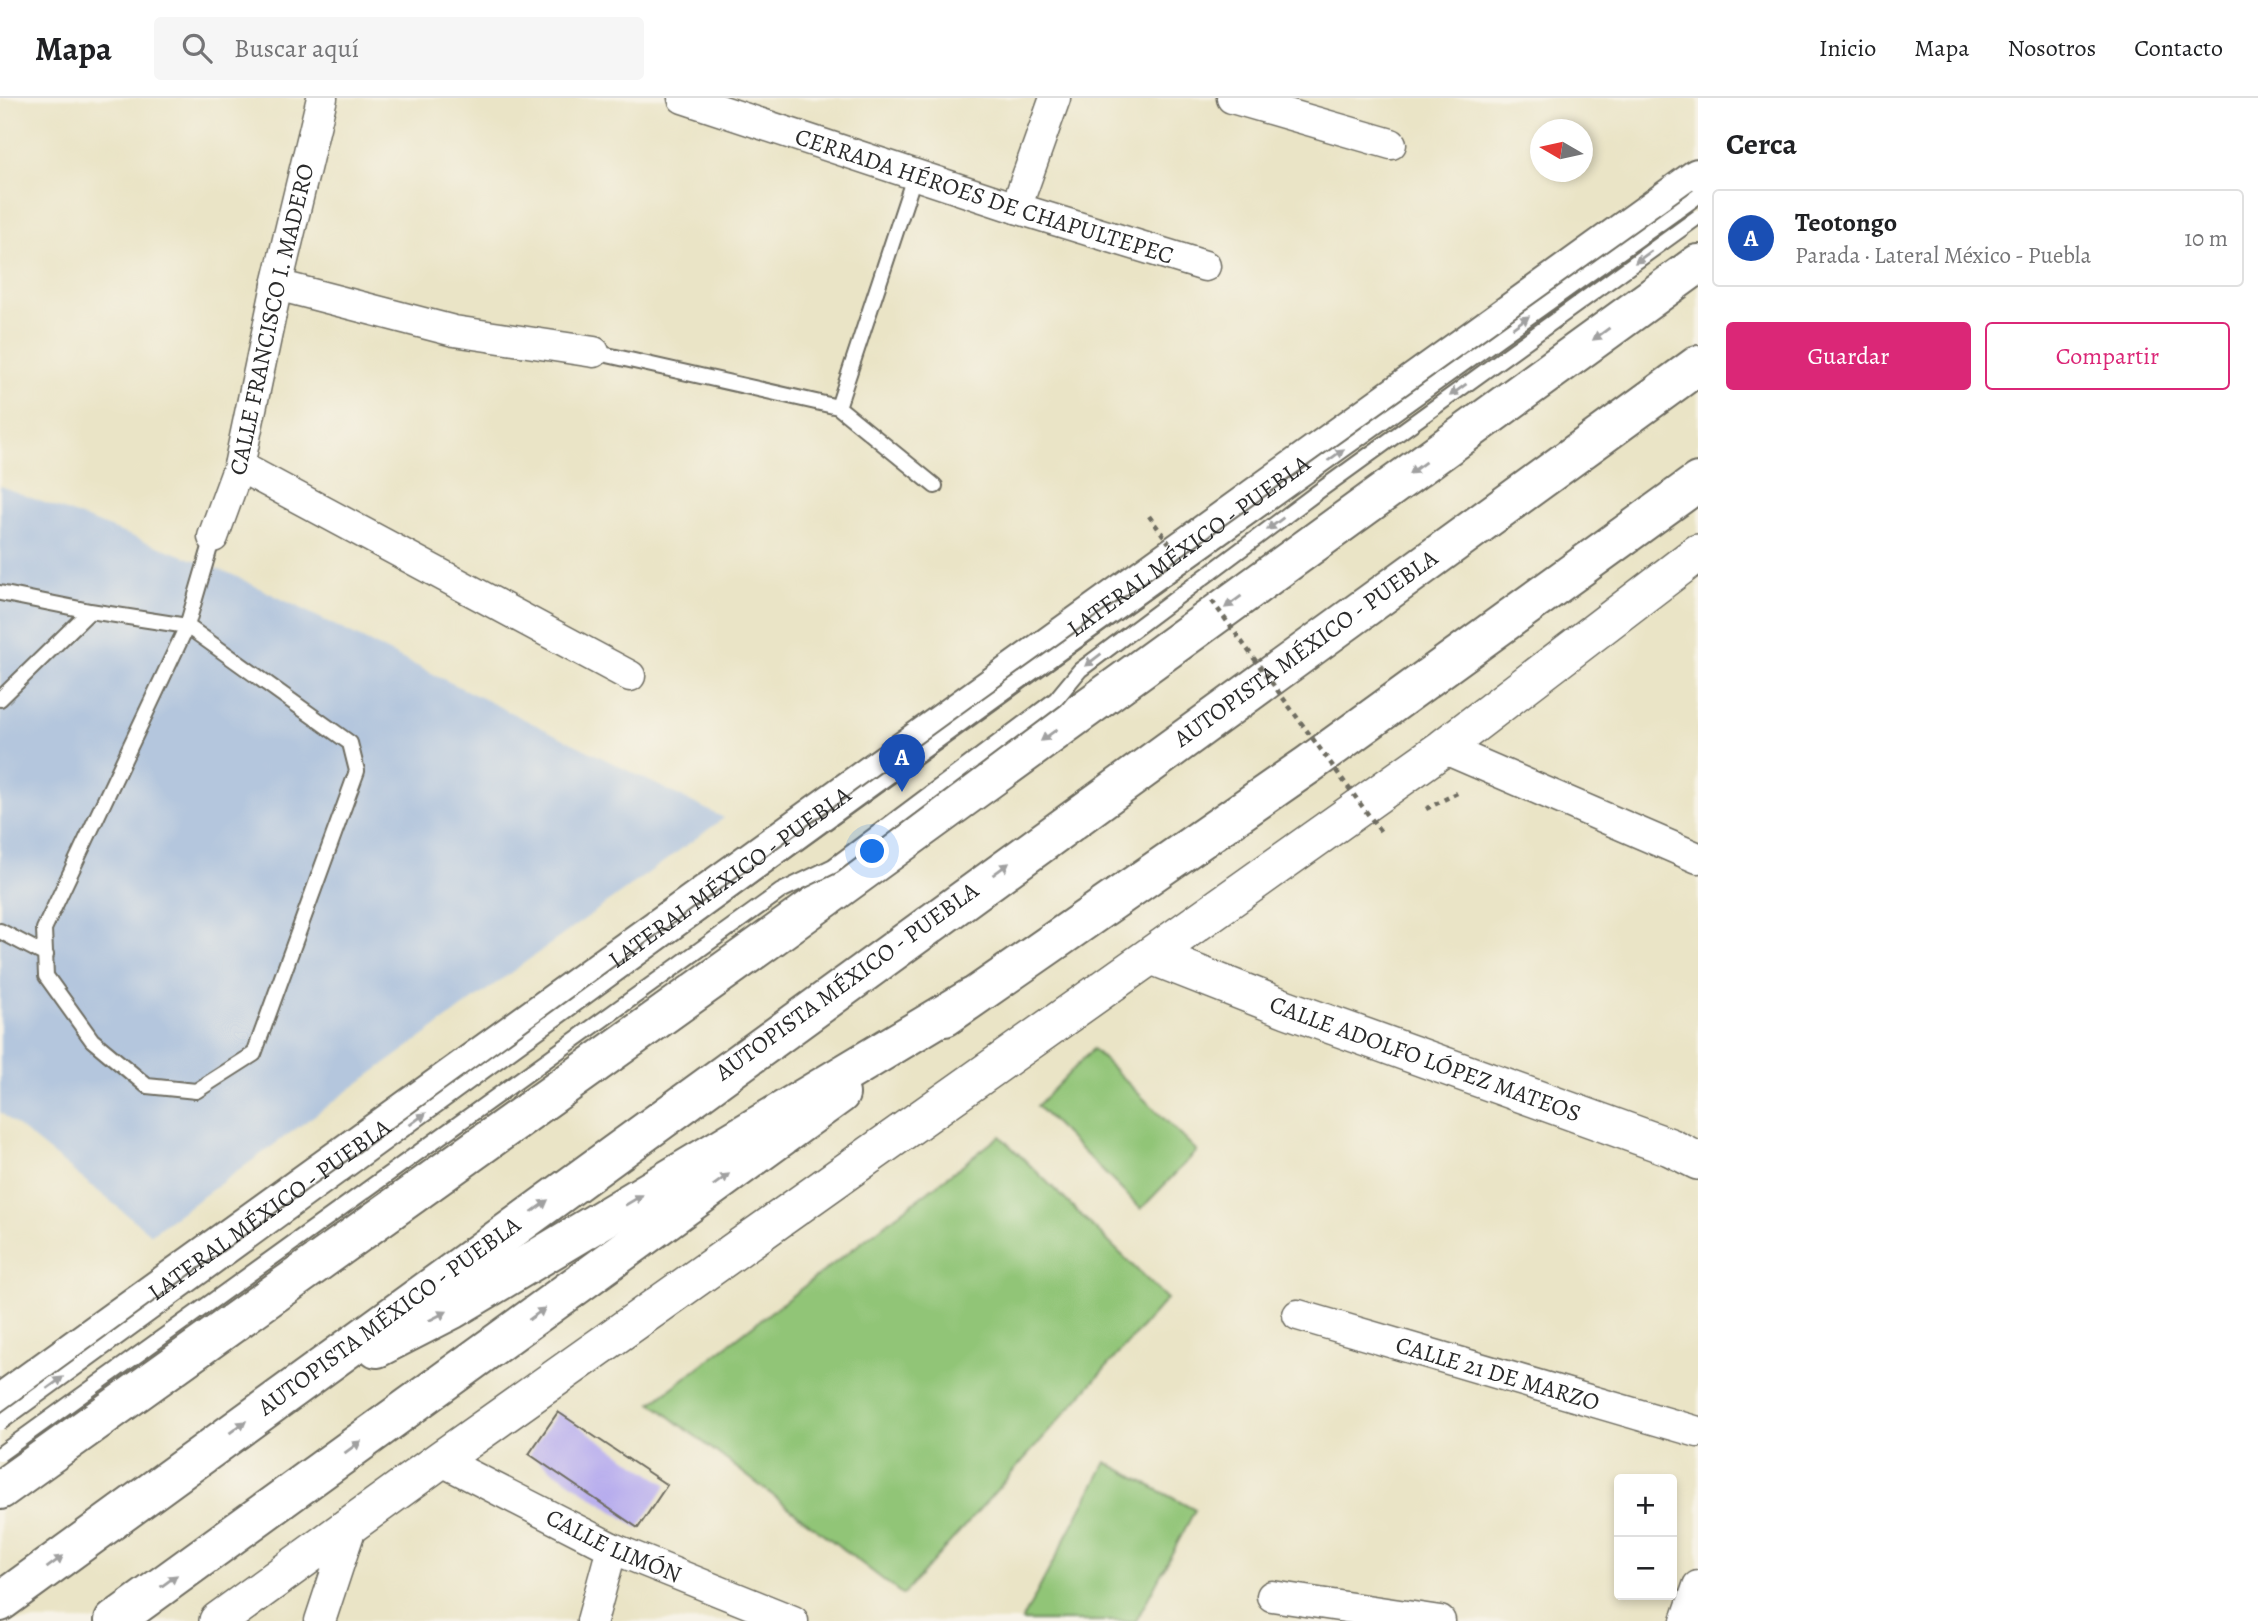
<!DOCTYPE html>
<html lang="es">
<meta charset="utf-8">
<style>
:root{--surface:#fff;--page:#f6f6f6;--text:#202124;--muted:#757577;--line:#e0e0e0;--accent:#db2777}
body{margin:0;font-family:Alegreya,serif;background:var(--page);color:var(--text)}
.controls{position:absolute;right:21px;bottom:21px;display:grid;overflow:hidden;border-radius:7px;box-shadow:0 4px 10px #0003}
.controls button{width:63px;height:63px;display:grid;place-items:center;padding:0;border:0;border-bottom:2px solid var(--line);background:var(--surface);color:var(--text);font:35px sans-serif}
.compass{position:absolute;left:1530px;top:21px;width:63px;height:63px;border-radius:50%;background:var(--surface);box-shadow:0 4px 10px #0003;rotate:279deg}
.you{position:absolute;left:873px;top:754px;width:24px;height:24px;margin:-18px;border:5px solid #fff;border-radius:50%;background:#1a73e8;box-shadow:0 0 0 10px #1a73e833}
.badge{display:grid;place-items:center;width:46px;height:46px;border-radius:50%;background:var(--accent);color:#fff;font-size:23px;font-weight:700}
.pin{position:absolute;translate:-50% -58px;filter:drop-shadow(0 2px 4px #0008)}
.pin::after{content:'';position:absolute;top:37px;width:24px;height:21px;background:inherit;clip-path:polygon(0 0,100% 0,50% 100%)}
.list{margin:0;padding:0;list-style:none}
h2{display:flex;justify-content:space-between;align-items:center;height:91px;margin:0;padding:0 28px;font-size:30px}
h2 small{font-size:23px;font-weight:400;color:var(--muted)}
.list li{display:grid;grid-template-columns:46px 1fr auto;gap:21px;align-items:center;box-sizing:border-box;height:98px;margin:0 14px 14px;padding:0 14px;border:2px solid var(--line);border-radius:7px}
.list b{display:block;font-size:26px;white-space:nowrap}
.list p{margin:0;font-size:23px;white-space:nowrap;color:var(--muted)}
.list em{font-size:23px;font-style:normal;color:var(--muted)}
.actions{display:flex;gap:14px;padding:21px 28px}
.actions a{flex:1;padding:16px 0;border:2px solid var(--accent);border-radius:7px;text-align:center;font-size:24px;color:var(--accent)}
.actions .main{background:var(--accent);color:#fff}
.icon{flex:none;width:38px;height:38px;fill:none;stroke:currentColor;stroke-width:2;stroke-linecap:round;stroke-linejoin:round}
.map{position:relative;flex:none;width:1698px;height:1523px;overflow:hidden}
header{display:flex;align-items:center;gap:42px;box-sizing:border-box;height:98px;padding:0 35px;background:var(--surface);border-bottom:2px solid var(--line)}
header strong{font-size:33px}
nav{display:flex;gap:38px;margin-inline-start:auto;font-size:24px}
.search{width:490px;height:63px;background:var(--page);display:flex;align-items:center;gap:18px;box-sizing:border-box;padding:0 24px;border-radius:7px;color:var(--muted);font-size:26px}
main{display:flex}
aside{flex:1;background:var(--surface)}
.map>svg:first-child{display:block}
.industrial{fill:#b4c6dd}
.green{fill:#91c577;stroke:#5e7851;stroke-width:2}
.building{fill:#b5aaee}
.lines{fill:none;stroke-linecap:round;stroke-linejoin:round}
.service-casing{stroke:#6e6c61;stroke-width:18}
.minor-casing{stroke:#6e6c61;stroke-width:33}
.tertiary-casing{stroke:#6e6c61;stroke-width:40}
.trunk-casing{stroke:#6e6c61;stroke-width:42}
.motorway-casing{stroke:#6e6c61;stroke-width:42}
.path{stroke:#6e6c61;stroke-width:4.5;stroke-dasharray:5 5;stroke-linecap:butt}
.service{stroke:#fff;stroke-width:14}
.minor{stroke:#fff;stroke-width:30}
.tertiary{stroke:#fff;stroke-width:37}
.trunk{stroke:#fff;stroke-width:38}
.motorway{stroke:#fff;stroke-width:38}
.service-bridge-casing{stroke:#6e6c61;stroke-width:18;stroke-linecap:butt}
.path-bridge{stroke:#6e6c61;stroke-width:4.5;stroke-dasharray:5 5;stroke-linecap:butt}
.service-bridge{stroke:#fff;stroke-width:14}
.oneway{fill:#a0a0a0}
.labels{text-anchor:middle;stroke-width:6;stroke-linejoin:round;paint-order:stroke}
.street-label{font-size:24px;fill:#2b2b2b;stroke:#f7f3e8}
</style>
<header>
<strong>Mapa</strong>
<div class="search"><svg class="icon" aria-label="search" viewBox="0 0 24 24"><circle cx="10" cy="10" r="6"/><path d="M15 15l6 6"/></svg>Buscar aquí</div>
<nav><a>Inicio</a><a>Mapa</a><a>Nosotros</a><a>Contacto</a></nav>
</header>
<main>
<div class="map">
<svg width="1698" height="1523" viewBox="0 0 1698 1523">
<rect width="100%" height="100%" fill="#f7f3e8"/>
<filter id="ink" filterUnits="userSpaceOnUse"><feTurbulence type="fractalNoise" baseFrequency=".0143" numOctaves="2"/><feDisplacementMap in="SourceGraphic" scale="14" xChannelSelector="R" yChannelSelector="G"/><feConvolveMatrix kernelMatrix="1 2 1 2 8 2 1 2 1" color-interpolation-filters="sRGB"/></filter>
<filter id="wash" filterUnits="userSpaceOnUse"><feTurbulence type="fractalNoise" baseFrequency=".00686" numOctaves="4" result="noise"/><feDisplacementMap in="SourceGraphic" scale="28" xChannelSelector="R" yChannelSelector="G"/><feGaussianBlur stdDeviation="1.57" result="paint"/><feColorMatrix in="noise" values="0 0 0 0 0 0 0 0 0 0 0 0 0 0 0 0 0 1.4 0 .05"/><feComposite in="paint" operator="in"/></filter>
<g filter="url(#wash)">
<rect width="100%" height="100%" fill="#eae4c6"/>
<!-- industrial -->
<path class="industrial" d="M 0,388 L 231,476 L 724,720 L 151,1136 L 0,1014 Z"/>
<!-- green -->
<path class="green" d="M 1093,951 L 1197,1053 L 1141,1111 L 1037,1008 Z
M 1000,1038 L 1167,1201 L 903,1497 L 652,1305 Z
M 1106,1364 L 1195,1412 L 1136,1523 L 1022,1523 Z"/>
<g id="blocks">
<!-- building -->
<path class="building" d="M 558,1314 L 667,1387 L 638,1430 L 529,1356 Z"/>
</g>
</g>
<g filter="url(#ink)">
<use href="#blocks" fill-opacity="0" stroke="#6e6c61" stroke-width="2"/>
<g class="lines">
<defs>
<path id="service" d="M 594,254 L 838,309 L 935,388
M 838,309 L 915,76
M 0,495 L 90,513 L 187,528 L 213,439
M 187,528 L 350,645 L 357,673 L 254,956 L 196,993 L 147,988 L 92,942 L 46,878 L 44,831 Z
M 0,601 L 90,513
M 0,833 L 46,857"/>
<g id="minor">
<path id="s1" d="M 683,0 L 1016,110 L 1205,168"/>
<path d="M 1232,0 L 1391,46"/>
<path d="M 1016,110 L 1055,0"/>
<path d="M 277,187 L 454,233 L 594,254"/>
<path d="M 239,368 L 630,578"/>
<path id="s2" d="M 213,439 L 239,368 L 277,187 L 322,0"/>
<path d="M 1443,650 L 1698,760"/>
<path id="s3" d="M 1298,1217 L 1698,1334"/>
<path id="s4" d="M 440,1362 L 612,1450 L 793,1523"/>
<path d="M 1272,1498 L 1440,1523"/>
<path d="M 320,1523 L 352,1426"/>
<path d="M 592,1523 L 612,1450"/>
<path d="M 1686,1523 L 1698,1488"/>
</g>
<g id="tertiary">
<path id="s5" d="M 1152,858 L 1287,911 L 1670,1049 L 1698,1063"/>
<path d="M 218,1523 L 440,1362 L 1443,650 L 1698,455"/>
</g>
<g id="trunk">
<path d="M 945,919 L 1308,667 L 1698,384"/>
<path id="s6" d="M 0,1306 L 1698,80"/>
<path d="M 114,1523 L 840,996"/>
</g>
<g id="motorway">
<path d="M 377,1250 L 453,1211 L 971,900"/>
<path d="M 0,1392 L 772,839 L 1698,166"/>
<path id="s7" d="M 0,1504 C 563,1088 1129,676 1698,267"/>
</g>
</defs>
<!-- service casing -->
<use href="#service" class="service-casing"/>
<!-- minor casing -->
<use href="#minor" class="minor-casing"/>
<!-- tertiary casing -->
<use href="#tertiary" class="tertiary-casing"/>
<!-- trunk casing -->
<use href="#trunk" class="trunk-casing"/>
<!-- motorway casing -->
<use href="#motorway" class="motorway-casing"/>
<!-- path -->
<path class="path" d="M 1426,711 L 1459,694"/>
<!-- service -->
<use href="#service" class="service"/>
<!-- minor -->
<use href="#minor" class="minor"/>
<!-- tertiary -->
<use href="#tertiary" class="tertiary"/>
<!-- trunk -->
<use href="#trunk" class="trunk"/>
<!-- motorway -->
<use href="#motorway" class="motorway"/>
<defs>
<path id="service-bridge" d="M 0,1325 L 977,614 L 1698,98
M 0,1356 L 781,793 L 833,768 L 1056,601 L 1080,572 L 1319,393 L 1698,119"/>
</defs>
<!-- service-bridge casing -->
<use href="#service-bridge" class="service-bridge-casing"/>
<!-- path-bridge -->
<path class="path-bridge" d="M 1149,418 L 1169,445
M 1212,503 L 1381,734"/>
<!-- service-bridge -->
<use href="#service-bridge" class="service-bridge"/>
</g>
<!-- one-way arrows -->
<defs><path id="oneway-solid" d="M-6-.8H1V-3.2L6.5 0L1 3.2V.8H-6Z" transform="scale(1.75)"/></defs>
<g class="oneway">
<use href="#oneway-solid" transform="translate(1643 159) rotate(144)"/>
<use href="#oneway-solid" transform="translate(1521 224) rotate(-36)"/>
<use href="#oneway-solid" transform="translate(1601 236) rotate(144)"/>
<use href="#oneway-solid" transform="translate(1458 292) rotate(144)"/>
<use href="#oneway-solid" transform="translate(1336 357) rotate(-36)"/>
<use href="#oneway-solid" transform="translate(1417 370) rotate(144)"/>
<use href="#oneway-solid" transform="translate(1275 426) rotate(143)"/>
<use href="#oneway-solid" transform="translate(1233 504) rotate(144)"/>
<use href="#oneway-solid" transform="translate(1093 562) rotate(143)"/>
<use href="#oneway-solid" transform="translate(1049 637) rotate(144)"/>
<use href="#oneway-solid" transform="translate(1001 771) rotate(-36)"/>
<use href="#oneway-solid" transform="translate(418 1021) rotate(-36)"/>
<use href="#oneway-solid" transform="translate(721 1082) rotate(-36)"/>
<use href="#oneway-solid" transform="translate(634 1102) rotate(-31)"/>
<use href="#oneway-solid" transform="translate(540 1108) rotate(-36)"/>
<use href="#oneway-solid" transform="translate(537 1216) rotate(-36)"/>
<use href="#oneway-solid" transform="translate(438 1218) rotate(-27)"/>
<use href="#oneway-solid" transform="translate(55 1285) rotate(-36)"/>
<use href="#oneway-solid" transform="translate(238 1329) rotate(-36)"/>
<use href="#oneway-solid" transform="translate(353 1349) rotate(-36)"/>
<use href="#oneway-solid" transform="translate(55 1464) rotate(-36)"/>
<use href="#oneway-solid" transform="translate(169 1483) rotate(-36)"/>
</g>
</g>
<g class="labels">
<!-- street labels -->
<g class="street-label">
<text dy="8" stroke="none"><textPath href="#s1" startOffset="317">CERRADA HÉROES DE CHAPULTEPEC</textPath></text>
<text dy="8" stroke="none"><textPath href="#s2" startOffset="226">CALLE FRANCISCO I. MADERO</textPath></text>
<text dy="8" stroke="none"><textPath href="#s6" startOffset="1466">LATERAL MÉXICO - PUEBLA</textPath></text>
<text dy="8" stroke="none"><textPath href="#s7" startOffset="1617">AUTOPISTA MÉXICO - PUEBLA</textPath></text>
<text dy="8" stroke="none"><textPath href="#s6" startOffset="900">LATERAL MÉXICO - PUEBLA</textPath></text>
<text dy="8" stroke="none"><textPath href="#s7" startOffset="1050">AUTOPISTA MÉXICO - PUEBLA</textPath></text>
<text dy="8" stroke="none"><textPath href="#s5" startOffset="292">CALLE ADOLFO LÓPEZ MATEOS</textPath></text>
<text dy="8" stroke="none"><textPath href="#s6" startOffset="332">LATERAL MÉXICO - PUEBLA</textPath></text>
<text dy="8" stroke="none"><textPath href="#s7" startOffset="483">AUTOPISTA MÉXICO - PUEBLA</textPath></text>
<text dy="8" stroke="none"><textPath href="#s3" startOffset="208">CALLE 21 DE MARZO</textPath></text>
<text dy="8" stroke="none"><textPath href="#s4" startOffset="194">CALLE LIMÓN</textPath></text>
</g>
</g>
</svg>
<div class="controls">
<button>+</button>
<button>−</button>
</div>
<svg class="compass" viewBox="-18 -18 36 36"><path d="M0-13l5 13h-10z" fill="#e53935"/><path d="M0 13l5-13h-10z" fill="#757577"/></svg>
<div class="you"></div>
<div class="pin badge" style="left:902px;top:694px;background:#1a4fb4">A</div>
</div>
<aside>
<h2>Cerca<small></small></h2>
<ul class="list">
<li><span class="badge" style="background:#1a4fb4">A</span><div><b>Teotongo</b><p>Parada · Lateral México - Puebla</p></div><em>10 m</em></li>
</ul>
<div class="actions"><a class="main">Guardar</a><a>Compartir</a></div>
</aside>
</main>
